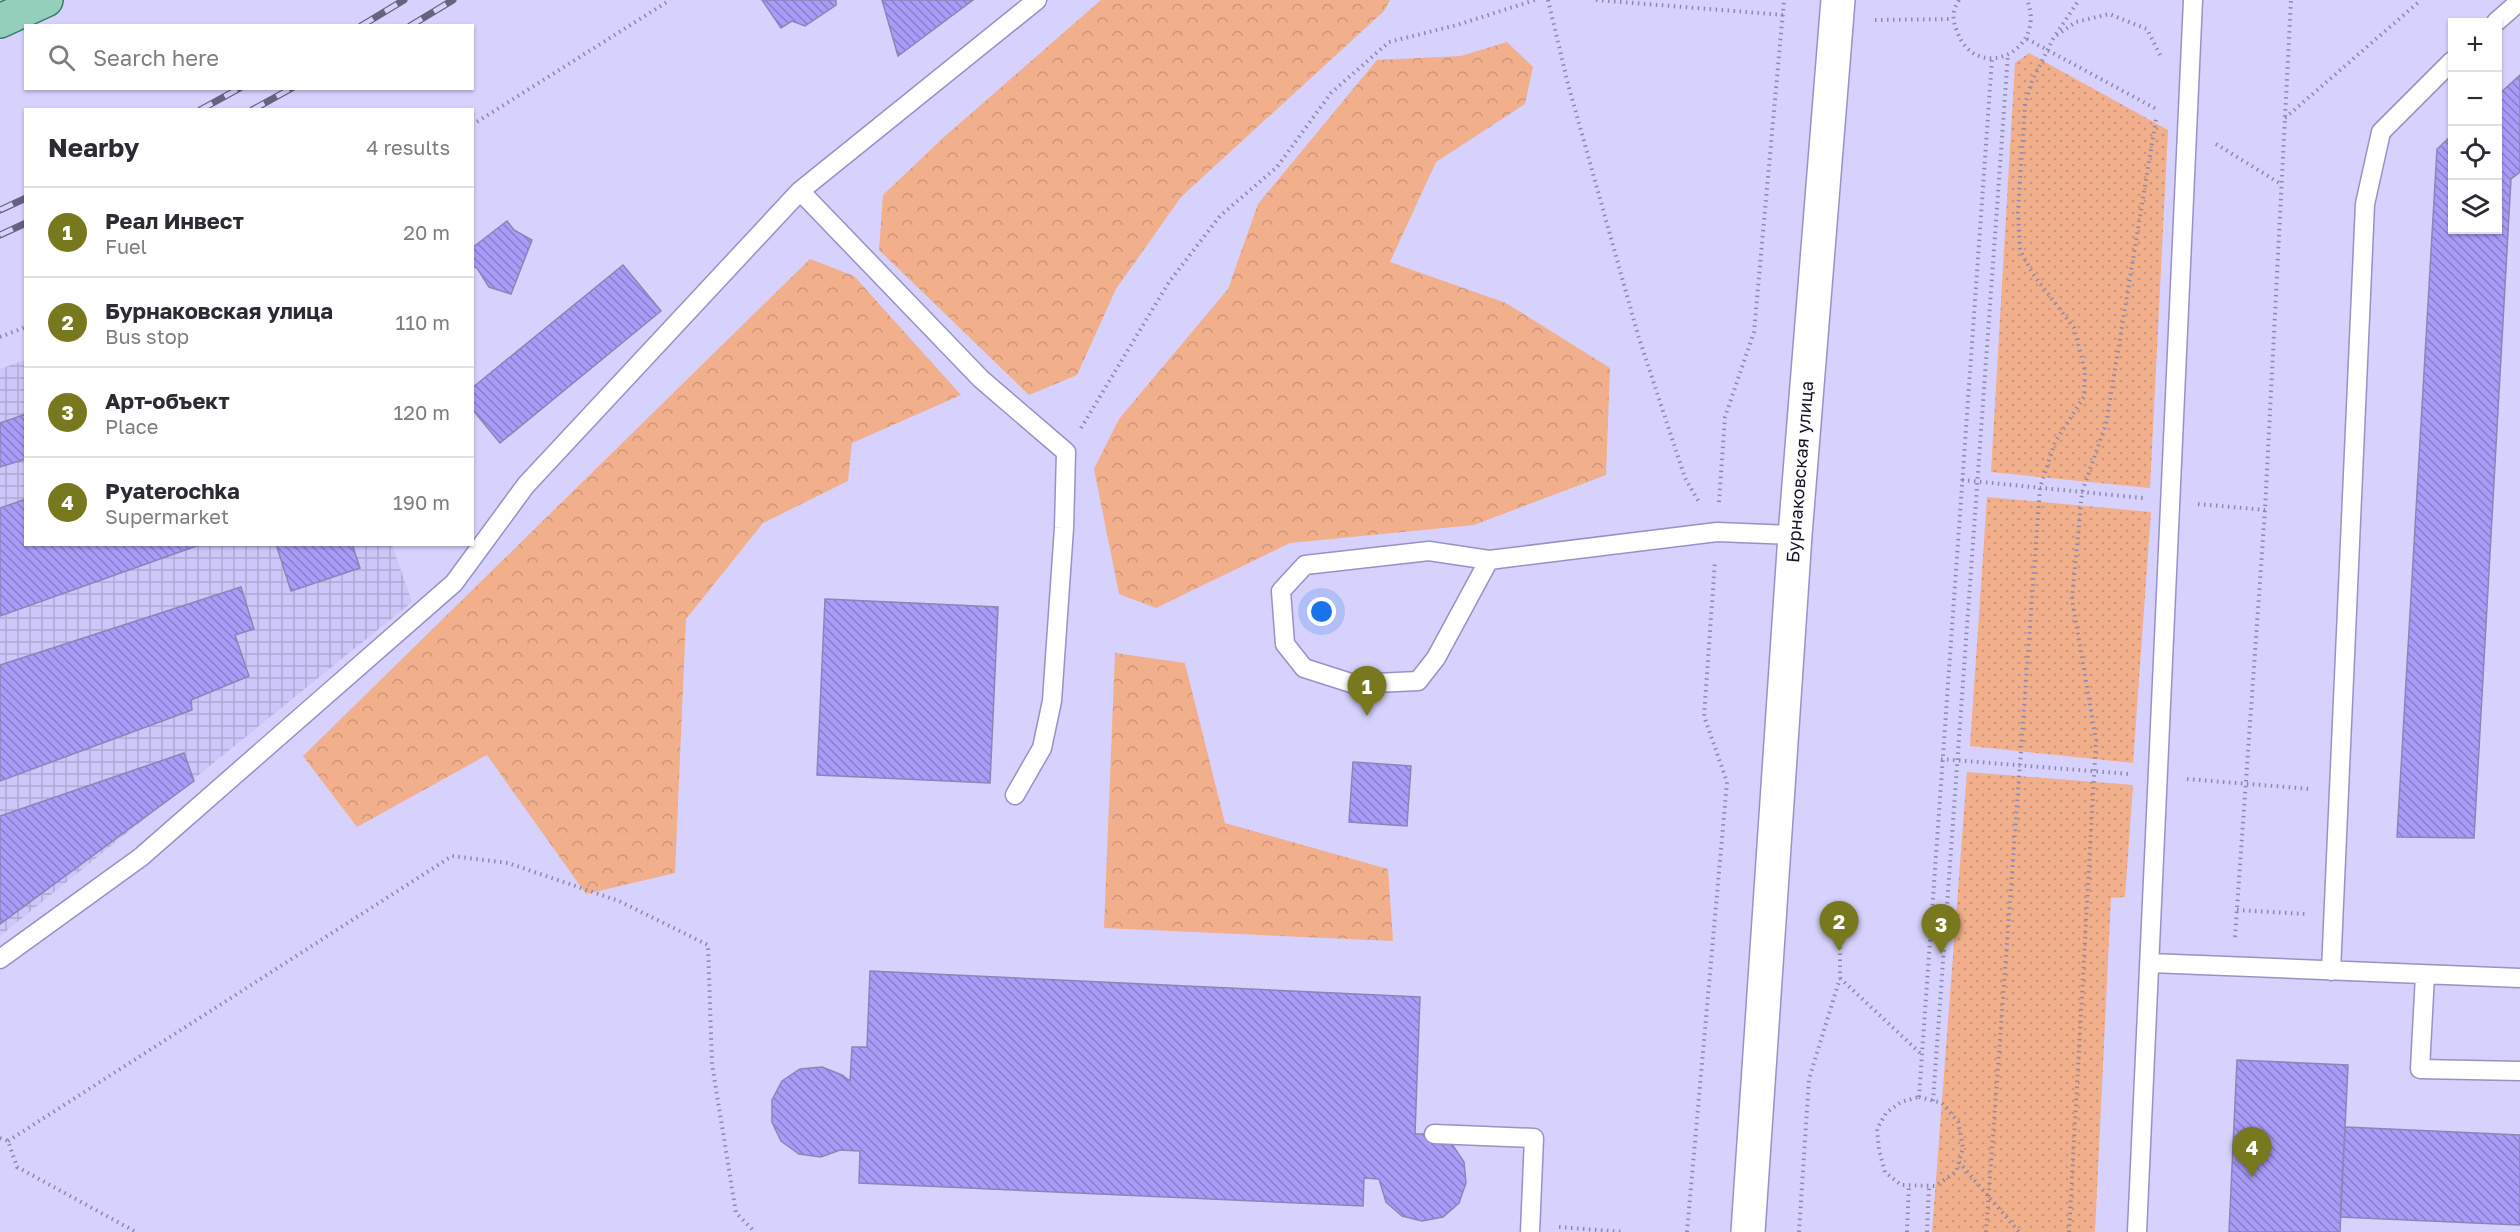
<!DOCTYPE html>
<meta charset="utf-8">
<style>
:root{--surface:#fff;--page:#f7f7f7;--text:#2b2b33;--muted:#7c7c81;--line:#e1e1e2;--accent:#78781f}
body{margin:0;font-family:"Golos Text",sans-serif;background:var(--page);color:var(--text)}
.controls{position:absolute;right:18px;top:18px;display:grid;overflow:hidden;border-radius:0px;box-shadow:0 2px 4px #0004}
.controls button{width:54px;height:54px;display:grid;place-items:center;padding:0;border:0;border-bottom:2px solid var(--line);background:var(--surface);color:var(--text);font:30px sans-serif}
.you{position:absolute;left:1322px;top:612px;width:21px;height:21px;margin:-15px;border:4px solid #fff;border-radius:50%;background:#1a73e8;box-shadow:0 0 0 9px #1a73e833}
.badge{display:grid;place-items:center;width:39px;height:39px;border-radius:50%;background:var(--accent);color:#fff;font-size:20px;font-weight:700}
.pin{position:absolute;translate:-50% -50px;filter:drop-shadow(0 2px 3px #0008)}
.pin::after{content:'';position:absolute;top:32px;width:21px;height:18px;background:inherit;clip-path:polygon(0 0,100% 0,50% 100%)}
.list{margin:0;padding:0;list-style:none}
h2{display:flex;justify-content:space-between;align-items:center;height:78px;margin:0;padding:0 24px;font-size:26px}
h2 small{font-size:20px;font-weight:400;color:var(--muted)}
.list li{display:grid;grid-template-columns:39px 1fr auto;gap:18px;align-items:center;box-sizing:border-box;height:90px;padding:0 24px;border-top:2px solid var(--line)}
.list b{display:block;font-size:22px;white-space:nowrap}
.list p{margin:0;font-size:20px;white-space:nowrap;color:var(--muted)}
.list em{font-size:20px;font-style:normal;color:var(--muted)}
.icon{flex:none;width:33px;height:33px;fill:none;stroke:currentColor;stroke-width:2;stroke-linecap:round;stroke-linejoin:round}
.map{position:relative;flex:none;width:2520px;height:1232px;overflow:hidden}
.search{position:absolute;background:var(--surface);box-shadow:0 2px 4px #0004;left:24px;top:24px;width:450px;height:66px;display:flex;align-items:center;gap:15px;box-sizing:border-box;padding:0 21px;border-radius:0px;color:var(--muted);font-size:22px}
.panel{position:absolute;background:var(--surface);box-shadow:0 2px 4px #0004;left:24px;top:108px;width:450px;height:438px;border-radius:0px}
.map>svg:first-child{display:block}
.industrial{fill:url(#industrial-grid)}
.green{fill:url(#green-dots)}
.forest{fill:url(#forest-crowns)}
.building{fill:url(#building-back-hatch);stroke:#8b85b7;stroke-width:1.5}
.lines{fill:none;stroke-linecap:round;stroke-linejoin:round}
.lane-casing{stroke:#9792c5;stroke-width:21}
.secondary-casing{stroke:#9792c5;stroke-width:36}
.primary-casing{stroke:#377a6b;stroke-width:36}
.path{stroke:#8d89ab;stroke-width:4;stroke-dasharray:1.5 4.5;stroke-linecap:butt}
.lane{stroke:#fff;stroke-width:18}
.secondary{stroke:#fff;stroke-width:33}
.primary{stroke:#92d0bc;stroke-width:33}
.rail-casing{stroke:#666380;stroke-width:7}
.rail{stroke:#d6d2fd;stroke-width:4.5;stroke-dasharray:14;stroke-linecap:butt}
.labels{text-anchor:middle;stroke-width:4.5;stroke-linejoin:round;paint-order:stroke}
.street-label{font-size:18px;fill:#161326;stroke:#d6d2fd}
</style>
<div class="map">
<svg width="2520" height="1232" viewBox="0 0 2520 1232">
<defs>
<pattern id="industrial-grid" width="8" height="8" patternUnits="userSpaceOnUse" patternTransform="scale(1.5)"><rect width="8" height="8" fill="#ccc7f8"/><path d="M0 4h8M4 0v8" fill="none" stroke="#aeaad4"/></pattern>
<pattern id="green-dots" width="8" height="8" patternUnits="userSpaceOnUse" patternTransform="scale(1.5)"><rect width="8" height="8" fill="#f1af8c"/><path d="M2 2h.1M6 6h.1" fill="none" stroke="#ce9679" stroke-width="1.8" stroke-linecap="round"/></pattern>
<pattern id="forest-crowns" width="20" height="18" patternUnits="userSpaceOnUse" patternTransform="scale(1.5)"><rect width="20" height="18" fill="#f1af8c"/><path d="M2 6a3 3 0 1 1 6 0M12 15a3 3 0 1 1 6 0" fill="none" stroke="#ce9679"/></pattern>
<pattern id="building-back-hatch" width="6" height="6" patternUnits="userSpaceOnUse" patternTransform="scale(1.5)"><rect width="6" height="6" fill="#a99cf9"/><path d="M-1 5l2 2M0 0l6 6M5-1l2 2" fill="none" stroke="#897ec9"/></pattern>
</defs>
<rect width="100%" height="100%" fill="#d6d2fd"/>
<!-- industrial -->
<path class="industrial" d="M 25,360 L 26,544 L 392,545 L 412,602 L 0,936 L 0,369 Z"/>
<!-- green -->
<path class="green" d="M 2029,53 L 2168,130 L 2150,488 L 1991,472 L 2015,63 Z
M 1987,497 L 2151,512 L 2133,763 L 1970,746 Z
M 1967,772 L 2133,785 L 2125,897 L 2111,898 L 2095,1232 L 1932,1232 Z"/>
<!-- forest -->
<path class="forest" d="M 1101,0 L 1390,0 L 1384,11 L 1181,197 L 1116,289 L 1077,375 L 1029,395 L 879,250 L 883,195 L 943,138 Z
M 1507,42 L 1533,67 L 1525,104 L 1436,162 L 1390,262 L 1506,303 L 1610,368 L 1606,475 L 1474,525 L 1290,543 L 1156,608 L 1119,594 L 1094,469 L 1119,419 L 1228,289 L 1258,204 L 1377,60 L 1461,56 Z
M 810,259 L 854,276 L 961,395 L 852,443 L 848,481 L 763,523 L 686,619 L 675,873 L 586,894 L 487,755 L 357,827 L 303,756 Z
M 1115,653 L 1185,663 L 1225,823 L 1388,869 L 1393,941 L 1104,928 Z"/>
<!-- building -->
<path class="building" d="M 762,0 L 836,0 L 836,5 L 805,26 L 792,21 L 781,28 Z
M 882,0 L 973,0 L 898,56 Z
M 2520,75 L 2520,172 L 2511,179 L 2474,838 L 2397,837 L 2437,149 L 2452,135 L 2452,230 L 2498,230 L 2498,95 Z
M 507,221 L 514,230 L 532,240 L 511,294 L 489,287 L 477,268 L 472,266 L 472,248 Z
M 623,265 L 661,311 L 500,443 L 472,409 L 472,388 Z
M 26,414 L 26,459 L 0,467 L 0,423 Z
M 26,499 L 26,544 L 202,544 L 0,616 L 0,508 Z
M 276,544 L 352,544 L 360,568 L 291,591 Z
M 241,587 L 254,629 L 235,635 L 249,676 L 191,700 L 192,710 L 0,781 L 0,665 Z
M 825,599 L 998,607 L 990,783 L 817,775 Z
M 184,753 L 194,781 L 0,924 L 0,816 Z
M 1353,762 L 1411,766 L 1407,826 L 1349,822 Z
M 870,971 L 1420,997 L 1415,1134 L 1434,1134 L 1452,1144 L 1464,1162 L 1466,1183 L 1459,1203 L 1443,1217 L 1422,1221 L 1402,1216 L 1386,1202 L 1379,1179 L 1364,1178 L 1363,1206 L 859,1183 L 860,1151 L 840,1150 L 821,1157 L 799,1154 L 781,1141 L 772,1122 L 772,1100 L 782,1081 L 800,1069 L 822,1067 L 842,1075 L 850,1081 L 852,1047 L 867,1047 Z
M 2237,1060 L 2348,1065 L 2340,1232 L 2229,1232 Z
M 2345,1127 L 2520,1135 L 2520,1225 L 2340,1217 Z"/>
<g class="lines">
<defs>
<path id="lane" d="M 2496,22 L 2520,1
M 800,191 L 981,379 L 1066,452 L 1064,528 L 1052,701 L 1042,748 L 1015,795
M 1489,560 L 1436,658 L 1418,681 L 1354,684 L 1304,668 L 1285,644 L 1281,591 L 1305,565 L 1429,551 L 1489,560 L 1717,532 L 1795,535
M 0,959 L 141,857 L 454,583 L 526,485 L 800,191 L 1037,0
M 2150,963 L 2520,978
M 2331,971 L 2365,204 L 2381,132 L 2452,61
M 2425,975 L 2420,1069 L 2520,1071
M 1434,1134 L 1534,1138 L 1530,1232
M 2137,1232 L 2193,0"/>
<g id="secondary">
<path id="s1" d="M 1748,1232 L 1795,535 L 1838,0"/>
</g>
<path id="primary" d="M 0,21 L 46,0"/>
</defs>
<!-- lane casing -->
<use href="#lane" class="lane-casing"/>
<!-- secondary casing -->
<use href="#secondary" class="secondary-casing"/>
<!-- primary casing -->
<use href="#primary" class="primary-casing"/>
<!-- path -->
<path class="path" d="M 1548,0 L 1568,84 L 1638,335 L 1685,478 L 1700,504
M 1596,0 L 1784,15
M 1959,0 C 1952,11 1952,19 1957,31 C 1975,84 2048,52 2027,0
M 1875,20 L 1953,19
M 2056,34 L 2079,0
M 2027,39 L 2158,110
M 2285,118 L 2421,0
M 472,125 L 670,0
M 2216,144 L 2281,184
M 0,337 L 26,327
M 1081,428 L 1169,282 L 1220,216 L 1277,167 L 1331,93 L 1389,42 L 1457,25 L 1535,0
M 1962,480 L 2143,498
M 1719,502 L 1725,417 L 1754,332 L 1784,0
M 2198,504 L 2265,510
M 1941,759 L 2129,774
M 2187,779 L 2311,789
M 2237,910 L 2305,914
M 2235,937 L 2265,510 L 2291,0
M 1840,978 L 1920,1053
M 1919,1097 L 1992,59
M 1919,1097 L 1942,1103 L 1958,1122 L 1963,1148 L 1956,1172 L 1935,1186 L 1901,1185 L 1885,1172 L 1879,1150 L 1877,1129 L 1886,1113 L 1901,1102 Z
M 1933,1101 L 2008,54
M 0,1138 L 8,1141 L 17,1167 L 136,1232
M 8,1141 L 452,856 L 508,863 L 619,901 L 708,945 L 712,1064 L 736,1213 L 755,1232
M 1959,1162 L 2019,1232
M 1559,1227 L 1624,1232
M 1687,1232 L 1727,782 L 1704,716 L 1715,561
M 1799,1232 L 1809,1079 L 1840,978 L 1840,916
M 1907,1232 L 1909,1185
M 1927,1232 L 1929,1186
M 1986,1232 L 2040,488 L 2055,442 L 2084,397 L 2085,371 L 2074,328 L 2033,274 L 2020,250 L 2018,212 L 2025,104 L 2032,81 L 2054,37 L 2076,22 L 2109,14 L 2147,29 L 2160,55
M 2069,1232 L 2096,740 L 2072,599 L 2082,492 L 2106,424 L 2156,119"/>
<!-- lane -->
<use href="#lane" class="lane"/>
<!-- secondary -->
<use href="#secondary" class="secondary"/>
<!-- primary -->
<use href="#primary" class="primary"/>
<defs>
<path id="rail" d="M 361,26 L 404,0
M 410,26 L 453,0
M 200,110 L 240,88
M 252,110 L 292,88
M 0,210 L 26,198
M 0,235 L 26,223"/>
</defs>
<!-- rail casing -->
<use href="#rail" class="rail-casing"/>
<!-- rail -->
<use href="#rail" class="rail"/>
</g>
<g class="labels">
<!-- street labels -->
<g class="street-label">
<text dy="6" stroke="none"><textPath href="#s1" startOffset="762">Бурнаковская улица</textPath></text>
</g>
</g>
</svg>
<div class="controls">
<button>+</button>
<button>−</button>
<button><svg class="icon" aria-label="locate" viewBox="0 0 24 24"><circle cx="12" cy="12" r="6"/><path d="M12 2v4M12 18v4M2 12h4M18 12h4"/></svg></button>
<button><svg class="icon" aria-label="layers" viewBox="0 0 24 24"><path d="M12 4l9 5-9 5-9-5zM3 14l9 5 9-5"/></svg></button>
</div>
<div class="you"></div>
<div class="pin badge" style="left:1367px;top:716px">1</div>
<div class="pin badge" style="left:1839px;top:951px">2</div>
<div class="pin badge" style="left:1941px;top:954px">3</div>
<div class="pin badge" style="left:2252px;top:1177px">4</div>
<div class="search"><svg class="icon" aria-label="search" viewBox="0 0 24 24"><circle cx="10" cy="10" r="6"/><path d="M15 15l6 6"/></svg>Search here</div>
<section class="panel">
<h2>Nearby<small>4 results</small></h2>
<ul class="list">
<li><span class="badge">1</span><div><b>Реал Инвест</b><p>Fuel</p></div><em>20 m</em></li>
<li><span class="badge">2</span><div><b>Бурнаковская улица</b><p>Bus stop</p></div><em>110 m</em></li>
<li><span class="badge">3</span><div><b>Арт-объект</b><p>Place</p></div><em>120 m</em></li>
<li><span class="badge">4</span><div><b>Pyaterochka</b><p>Supermarket</p></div><em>190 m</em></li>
</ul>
</section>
</div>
